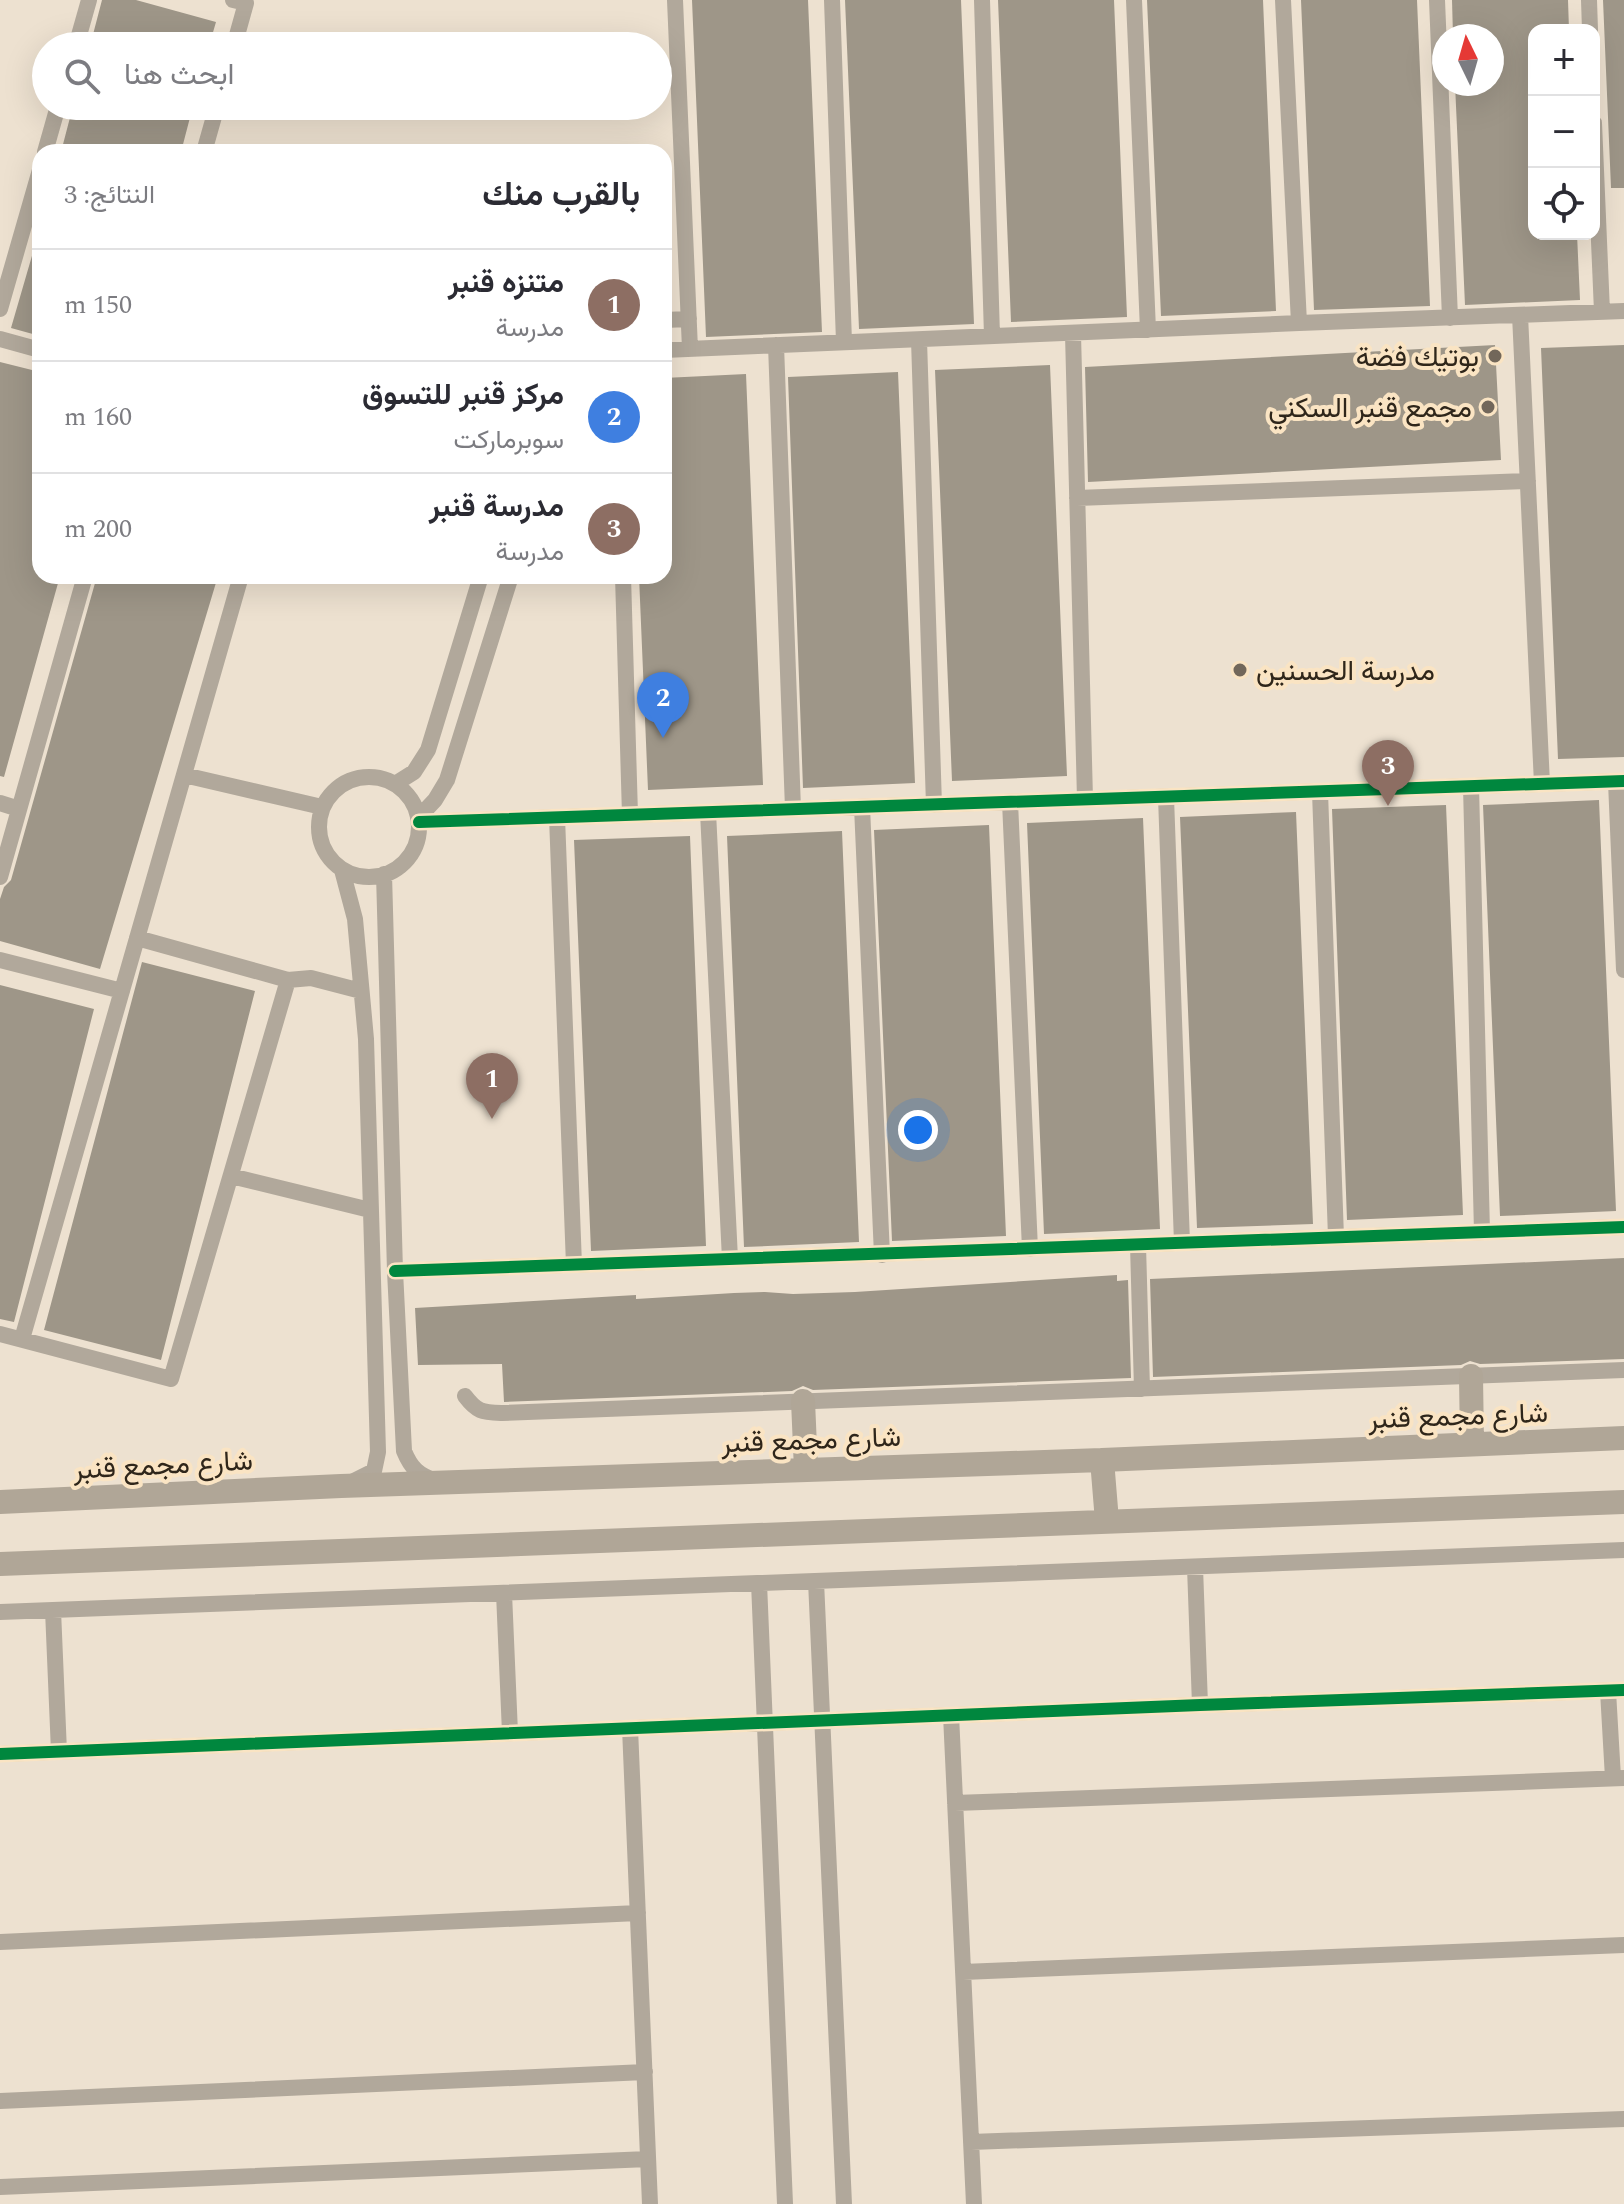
<!DOCTYPE html>
<html lang="ar">
<meta charset="utf-8">
<style>
:root{--surface:#fff;--page:#f7f7f7;--text:#2b2b33;--muted:#7c7c81;--line:#e1e1e2;--accent:#72675a}
body{margin:0;font-family:Spectral,Vazirmatn,serif;background:var(--page);color:var(--text);direction:rtl}
.controls{position:absolute;right:24px;top:24px;display:grid;overflow:hidden;border-radius:16px;box-shadow:0 8px 32px #0002}
.controls button{width:72px;height:72px;display:grid;place-items:center;padding:0;border:0;border-bottom:2px solid var(--line);background:var(--surface);color:var(--text);font:40px sans-serif}
.compass{position:absolute;left:1432px;top:24px;width:72px;height:72px;border-radius:50%;background:var(--surface);box-shadow:0 8px 32px #0002;rotate:355deg}
.you{position:absolute;left:918px;top:1130px;width:28px;height:28px;margin:-20px;border:6px solid #fff;border-radius:50%;background:#1a73e8;box-shadow:0 0 0 12px #1a73e833}
.badge{display:grid;place-items:center;width:52px;height:52px;border-radius:50%;background:var(--accent);color:#fff;font-size:26px;font-weight:700}
.pin{position:absolute;translate:-50% -66px;filter:drop-shadow(0 2px 4px #0008)}
.pin::after{content:'';position:absolute;top:42px;width:28px;height:24px;background:inherit;clip-path:polygon(0 0,100% 0,50% 100%)}
.list{margin:0;padding:0;list-style:none}
h2{display:flex;justify-content:space-between;align-items:center;height:104px;margin:0;padding:0 32px;font-size:34px}
h2 small{font-size:26px;font-weight:400;color:var(--muted)}
.list li{display:grid;grid-template-columns:52px 1fr auto;gap:24px;align-items:center;box-sizing:border-box;height:112px;padding:0 32px;border-top:2px solid var(--line)}
.list b{display:block;font-size:30px;white-space:nowrap}
.list p{margin:0;font-size:26px;white-space:nowrap;color:var(--muted)}
.list em{font-size:26px;font-style:normal;color:var(--muted)}
.icon{flex:none;width:44px;height:44px;fill:none;stroke:currentColor;stroke-width:2;stroke-linecap:round;stroke-linejoin:round}
.map{position:relative;flex:none;width:1624px;height:2204px;overflow:hidden;direction:ltr}
.search{position:absolute;background:var(--surface);box-shadow:0 8px 32px #0002;left:32px;top:32px;width:640px;height:88px;display:flex;align-items:center;gap:20px;box-sizing:border-box;padding:0 28px;border-radius:44px;color:var(--muted);font-size:30px}
.panel{position:absolute;background:var(--surface);box-shadow:0 8px 32px #0002;left:32px;top:144px;width:640px;height:440px;border-radius:24px;direction:rtl}
.map>svg:first-child{display:block}
.building{fill:#9e9688}
.lines{fill:none;stroke-linecap:round;stroke-linejoin:round}
.minor{stroke:#b1a89b;stroke-width:16}
.secondary{stroke:#b0a697;stroke-width:24}
.cycleway-casing{stroke:#fae4c3;stroke-width:17}
.cycleway{stroke:#00873e;stroke-width:12}
.poi-dot{fill:#72675a;stroke:#fae4c3;stroke-width:3}
.labels{text-anchor:middle;stroke-width:8;stroke-linejoin:round;paint-order:stroke}
.poi-label{font-size:28px;fill:#2f261a;stroke:#fae4c3;text-anchor:end}
.street-label{font-size:28px;fill:#2f261a;stroke:#fae4c3}
</style>
<div class="map">
<svg width="1624" height="2204" viewBox="0 0 1624 2204">
<rect width="100%" height="100%" fill="#ede1d0"/>
<!-- building -->
<path class="building" d="M 102,0 L 136,0 L 216,22 L 209,46 L 90,46 Z
M 692,0 L 808,0 L 822,332 L 706,337 Z
M 845,0 L 961,0 L 974,324 L 859,329 Z
M 998,0 L 1114,0 L 1127,317 L 1011,322 Z
M 1147,0 L 1263,0 L 1276,311 L 1161,316 Z
M 1301,0 L 1417,0 L 1430,306 L 1314,310 Z
M 1452,0 L 1568,0 L 1569,30 L 1534,30 L 1534,234 L 1577,234 L 1580,300 L 1465,305 L 1455,84 L 1492,84 L 1492,36 L 1453,36 Z
M 1603,0 L 1624,0 L 1624,188 L 1611,188 Z
M 73,106 L 193,106 L 181,152 L 61,152 Z
M 36,242 L 40,243 L 40,336 L 11,328 Z
M 1495,345 L 1501,460 L 1088,482 L 1085,367 Z
M 1624,345 L 1624,757 L 1558,759 L 1541,348 Z
M 0,362 L 40,372 L 40,576 L 60,576 L 4,777 L 0,776 Z
M 1050,365 L 1067,776 L 952,781 L 935,370 Z
M 898,372 L 915,783 L 803,788 L 788,377 Z
M 746,374 L 763,785 L 648,790 L 639,576 L 664,576 L 664,378 Z
M 97,576 L 218,576 L 100,969 L 0,941 L 0,899 L 4,887 L 11,880 Z
M 1599,800 L 1616,1211 L 1500,1216 L 1483,805 Z
M 1446,805 L 1463,1215 L 1347,1220 L 1332,809 Z
M 1296,812 L 1313,1224 L 1197,1228 L 1180,817 Z
M 1143,818 L 1160,1229 L 1044,1234 L 1027,823 Z
M 989,825 L 1006,1236 L 892,1241 L 874,830 Z
M 842,831 L 859,1242 L 744,1247 L 727,836 Z
M 690,836 L 706,1246 L 591,1251 L 574,840 Z
M 142,962 L 255,991 L 161,1360 L 44,1330 Z
M 0,985 L 94,1009 L 14,1322 L 0,1319 Z
M 1624,1258 L 1624,1359 L 1480,1364 L 1470,1361 L 1461,1365 L 1153,1377 L 1150,1279 Z
M 1117,1275 L 1117,1281 L 1128,1280 L 1131,1378 L 813,1390 L 803,1386 L 792,1391 L 504,1402 L 502,1364 L 418,1365 L 415,1308 L 636,1295 L 636,1299 L 734,1293 L 765,1292 L 793,1294 L 855,1292 Z"/>
<g class="lines">
<!-- minor -->
<path class="minor" d="M 233,0 L 246,3 L 234,46
M 675,0 L 690,349
M 832,0 L 844,342
M 982,0 L 992,336
M 1134,0 L 1148,330
M 1283,0 L 1299,323
M 1437,0 L 1450,318
M 1589,0 L 1590,30
M 76,46 L 89,0
M 1594,123 L 1602,312
M 45,152 L 58,106
M 204,152 L 217,106
M 0,309 L 40,170
M 1520,315 L 1542,784
M 664,320 L 689,319
M 1073,334 L 1085,799
M 0,339 L 40,350
M 919,340 L 934,805
M 776,345 L 793,809
M 664,350 L 1299,323 L 1624,311
M 1077,498 L 1528,481
M 623,576 L 630,815
M 184,775 L 322,807
M319 827a50 50 0 1 1 100 0a50 50 0 1 1-100 0Z
M 1616,782 L 1624,970
M 395,784 L 414,772 L 428,750 L 481,576
M 1471,786 L 1482,1232
M 1320,792 L 1336,1237
M 1166,797 L 1182,1243
M 1010,802 L 1030,1249
M 0,803 L 19,809
M 862,807 L 882,1255
M 708,812 L 730,1259
M 557,817 L 574,1265
M 418,818 L 435,800 L 447,780 L 511,576
M 419,822 L 1624,781
M 342,870 L 355,919 L 366,1039 L 378,1452 L 374,1471 L 350,1483
M 384,874 L 395,1271 L 404,1451 C 411,1468 418,1475 436,1481
M 0,877 L 85,576
M 137,938 L 288,980 L 311,978 L 361,991
M 0,960 L 122,991
M 231,1176 L 370,1210
M 1138,1245 L 1142,1389
M 395,1271 L 1624,1227
M 0,1334 L 171,1379 L 288,980
M 22,1339 L 241,576
M 465,1396 C 477,1412 482,1412 502,1413 L 1624,1370
M 1195,1567 L 1200,1705
M 816,1581 L 844,2204
M 759,1583 L 785,2204
M 504,1593 L 510,1733
M 53,1610 L 59,1752
M 0,1612 L 1624,1550
M 1608,1691 L 1613,1778
M 951,1715 L 974,2204
M 630,1728 L 650,2204
M 0,1754 L 1200,1705 L 1624,1690
M 955,1803 L 1624,1778
M 0,1942 L 638,1913
M 963,1972 L 1624,1945
M 0,2101 L 645,2072
M 971,2142 L 1624,2119
M 0,2187 L 648,2159"/>
<!-- secondary -->
<path class="secondary" d="M 1471,1376 L 1472,1444
M 803,1401 L 806,1470
M 1102,1460 L 1107,1521
M 0,1502 L 341,1486 L 1102,1460 L 1624,1438
M 0,1564 L 1624,1502"/>
<defs>
<path id="cycleway" d="M 419,822 L 1624,781
M 395,1271 L 1624,1227
M 0,1754 L 1200,1705 L 1624,1690"/>
</defs>
<!-- cycleway casing -->
<use href="#cycleway" class="cycleway-casing"/>
<!-- cycleway -->
<use href="#cycleway" class="cycleway"/>
</g>
<!-- markers -->
<g class="poi-dot">
<circle cx="1495" cy="356" r="8"/>
<circle cx="1488" cy="407" r="8"/>
<circle cx="1240" cy="670" r="8"/>
</g>
<g class="labels">
<!-- poi labels -->
<g class="poi-label">
<text x="1479" y="366">بوتيك فضة</text>
<text x="1472" y="417">مجمع قنبر السكني</text>
<text x="1256" y="680" text-anchor="start">مدرسة الحسنين</text>
</g>
<!-- street labels -->
<g class="street-label">
<text transform="translate(1458 1415) rotate(-2)" y="10">شارع مجمع قنبر</text>
<text transform="translate(811 1439) rotate(-2)" y="10">شارع مجمع قنبر</text>
<text transform="translate(163 1464) rotate(-3)" y="10">شارع مجمع قنبر</text>
</g>
</g>
</svg>
<div class="controls">
<button>+</button>
<button>−</button>
<button><svg class="icon" aria-label="locate" viewBox="0 0 24 24"><circle cx="12" cy="12" r="6"/><path d="M12 2v4M12 18v4M2 12h4M18 12h4"/></svg></button>
</div>
<svg class="compass" viewBox="-18 -18 36 36"><path d="M0-13l5 13h-10z" fill="#e53935"/><path d="M0 13l5-13h-10z" fill="#7c7c81"/></svg>
<div class="you"></div>
<div class="pin badge" style="left:492px;top:1119px;background:#8d6e63">1</div>
<div class="pin badge" style="left:663px;top:738px;background:#3f7fe0">2</div>
<div class="pin badge" style="left:1388px;top:806px;background:#8d6e63">3</div>
<div class="search"><svg class="icon" aria-label="search" viewBox="0 0 24 24"><circle cx="10" cy="10" r="6"/><path d="M15 15l6 6"/></svg>ابحث هنا</div>
<section class="panel">
<h2>بالقرب منك<small>النتائج: 3</small></h2>
<ul class="list">
<li><span class="badge" style="background:#8d6e63">1</span><div><b>متنزه قنبر</b><p>مدرسة</p></div><em>150 m</em></li>
<li><span class="badge" style="background:#3f7fe0">2</span><div><b>مركز قنبر للتسوق</b><p>سوبرماركت</p></div><em>160 m</em></li>
<li><span class="badge" style="background:#8d6e63">3</span><div><b>مدرسة قنبر</b><p>مدرسة</p></div><em>200 m</em></li>
</ul>
</section>
</div>
